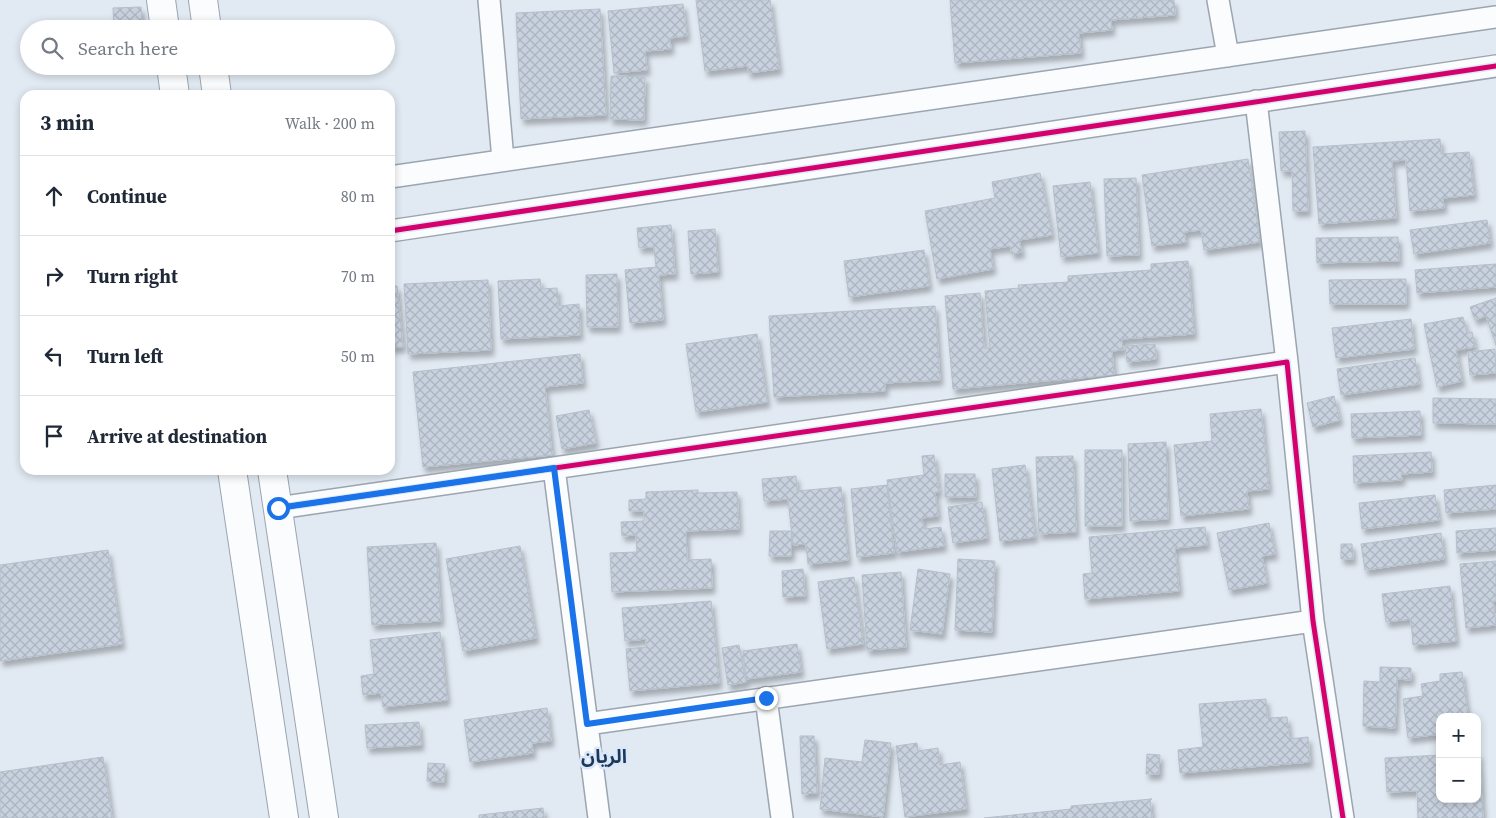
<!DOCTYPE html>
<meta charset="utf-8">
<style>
:root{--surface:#fff;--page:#f2f2f3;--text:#1f2937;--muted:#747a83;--line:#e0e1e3}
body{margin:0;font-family:"Source Serif 4","Noto Sans Arabic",serif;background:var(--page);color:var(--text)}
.controls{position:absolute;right:15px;bottom:15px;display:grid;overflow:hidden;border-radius:10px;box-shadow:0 2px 8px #0003}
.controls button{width:45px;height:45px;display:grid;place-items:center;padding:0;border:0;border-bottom:1px solid var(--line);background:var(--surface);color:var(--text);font:25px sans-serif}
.stop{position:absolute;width:15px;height:15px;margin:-11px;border:4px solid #1a73e8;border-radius:50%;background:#fff}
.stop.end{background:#1a73e8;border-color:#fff;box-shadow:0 1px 5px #0008}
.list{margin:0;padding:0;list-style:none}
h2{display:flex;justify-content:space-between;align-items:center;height:65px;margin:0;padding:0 20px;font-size:21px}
h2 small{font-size:16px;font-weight:400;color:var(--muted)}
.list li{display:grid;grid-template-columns:32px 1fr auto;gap:15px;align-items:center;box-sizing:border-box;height:80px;padding:0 20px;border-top:1px solid var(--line)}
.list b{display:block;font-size:19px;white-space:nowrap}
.list em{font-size:16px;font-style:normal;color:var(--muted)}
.icon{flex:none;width:28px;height:28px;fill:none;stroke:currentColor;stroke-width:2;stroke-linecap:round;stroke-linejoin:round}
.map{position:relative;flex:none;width:1496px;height:818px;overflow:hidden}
.search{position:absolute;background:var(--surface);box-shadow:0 2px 8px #0003;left:20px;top:20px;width:375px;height:55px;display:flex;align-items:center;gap:12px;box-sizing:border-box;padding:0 18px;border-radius:28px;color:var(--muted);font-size:19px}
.panel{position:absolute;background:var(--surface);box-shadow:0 2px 8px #0003;left:20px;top:90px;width:375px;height:385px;border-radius:15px}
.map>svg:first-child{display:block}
.building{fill:url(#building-cross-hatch);stroke:#b5bfca;filter:url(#shadow)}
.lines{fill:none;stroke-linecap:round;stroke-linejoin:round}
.minor-casing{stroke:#9ba5b0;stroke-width:24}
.tertiary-casing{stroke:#9ba5b0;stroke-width:30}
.minor{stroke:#fafcfd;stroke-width:21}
.tertiary{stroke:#fafcfd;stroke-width:28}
.cycleway-casing{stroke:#dae8f9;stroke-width:8}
.cycleway{stroke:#d6006c;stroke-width:5}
.route{stroke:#1a73e8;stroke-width:6}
.labels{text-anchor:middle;stroke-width:5;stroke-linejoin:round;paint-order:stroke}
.neighbourhood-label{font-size:19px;font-weight:bold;fill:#1c395b;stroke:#dae8f9}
</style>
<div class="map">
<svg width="1496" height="818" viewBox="0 0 1496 818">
<defs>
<pattern id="building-cross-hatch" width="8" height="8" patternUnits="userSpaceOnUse" patternTransform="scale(1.25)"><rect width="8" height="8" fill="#c8d2df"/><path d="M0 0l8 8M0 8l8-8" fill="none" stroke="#abb4c0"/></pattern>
<filter id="shadow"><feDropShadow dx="3" dy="5.5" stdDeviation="2.5" flood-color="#0004"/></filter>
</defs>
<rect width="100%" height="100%" fill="#e1e9f2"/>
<!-- building -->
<path class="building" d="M 696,0 L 770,0 L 779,69 L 748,73 L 748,66 L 705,71 Z
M 950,0 L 1174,0 L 1175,15 L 1111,20 L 1112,30 L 1079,33 L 1081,53 L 955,63 Z
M 683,4 L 687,36 L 670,38 L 671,49 L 645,51 L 647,70 L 614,73 L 608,11 Z
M 141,7 L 142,29 L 114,29 L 113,8 Z
M 600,9 L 606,115 L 521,119 L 516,13 Z
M 611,76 L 645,77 L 644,120 L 610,119 Z
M 1305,131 L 1308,211 L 1293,211 L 1292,171 L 1281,171 L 1279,132 Z
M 1440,139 L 1441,154 L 1469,152 L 1474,195 L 1443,198 L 1444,208 L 1410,211 L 1406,160 L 1392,161 L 1396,218 L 1319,224 L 1313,147 Z
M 1248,159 L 1260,242 L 1204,250 L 1201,230 L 1184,232 L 1186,242 L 1152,246 L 1142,175 Z
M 1040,173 L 1052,235 L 1019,240 L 1022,252 L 1012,254 L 1010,246 L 990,249 L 993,269 L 937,279 L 925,211 L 995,198 L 992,182 Z
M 1136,178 L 1139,255 L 1107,256 L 1104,179 Z
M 1090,182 L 1098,253 L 1061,257 L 1053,186 Z
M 1487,220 L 1490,243 L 1414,254 L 1410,230 Z
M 671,225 L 675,274 L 659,275 L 663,320 L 630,323 L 625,270 L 656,267 L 654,247 L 639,248 L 637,228 Z
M 715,229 L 718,272 L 691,274 L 688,231 Z
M 1398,237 L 1399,261 L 1317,263 L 1316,238 Z
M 924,250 L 929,286 L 849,297 L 844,261 Z
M 1188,261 L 1194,334 L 1122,339 L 1123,350 L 1112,351 L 1114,375 L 953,389 L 945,296 L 980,293 L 984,348 L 990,348 L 985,291 L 1019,288 L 1018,285 L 1068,282 L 1068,276 L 1151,270 L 1151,264 Z
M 1496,264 L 1496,287 L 1417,293 L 1415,270 Z
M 617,274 L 618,327 L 587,327 L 586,275 Z
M 540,279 L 541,289 L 557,288 L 558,306 L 579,304 L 580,335 L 501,339 L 498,281 Z
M 1406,279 L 1406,304 L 1330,304 L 1329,280 Z
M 488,280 L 491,350 L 408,354 L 404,284 Z
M 390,286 L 397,286 L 403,347 L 390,348 Z
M 1496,298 L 1496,345 L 1486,316 L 1475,320 L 1470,307 Z
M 935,306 L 940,380 L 885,383 L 885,391 L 774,397 L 769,316 Z
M 1463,317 L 1467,333 L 1472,332 L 1475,347 L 1456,350 L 1462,381 L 1437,387 L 1424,324 Z
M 1411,319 L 1414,349 L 1336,358 L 1332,328 Z
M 757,334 L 767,402 L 696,412 L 686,344 Z
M 1155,344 L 1156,359 L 1127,362 L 1125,346 Z
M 1495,349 L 1496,373 L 1470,375 L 1468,352 Z
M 580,354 L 583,383 L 545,387 L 552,455 L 423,467 L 413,372 Z
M 1415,358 L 1419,384 L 1341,395 L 1337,369 Z
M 1334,396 L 1340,420 L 1313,427 L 1307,403 Z
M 1433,398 L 1496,399 L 1496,424 L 1433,423 Z
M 1261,409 L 1269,489 L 1247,491 L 1249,509 L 1181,516 L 1174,445 L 1212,441 L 1210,414 Z
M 589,410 L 596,443 L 562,449 L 556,416 Z
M 1420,411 L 1421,435 L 1352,438 L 1351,414 Z
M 1166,442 L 1168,519 L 1130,521 L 1128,444 Z
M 1085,450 L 1122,450 L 1122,526 L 1085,526 Z
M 1431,452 L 1432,472 L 1401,474 L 1402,480 L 1354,483 L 1353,456 Z
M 934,455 L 939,492 L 935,492 L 938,516 L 922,518 L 924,529 L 941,527 L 944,546 L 897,552 L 887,480 L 924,475 L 922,456 Z
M 1073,456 L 1076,532 L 1039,534 L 1036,457 Z
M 1025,465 L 1035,537 L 1000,541 L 992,469 Z
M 945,474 L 975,474 L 976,497 L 945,497 Z
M 796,476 L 797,491 L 841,487 L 848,560 L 808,564 L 806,544 L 793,545 L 788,499 L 764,501 L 762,479 Z
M 887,485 L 894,553 L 857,557 L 851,489 Z
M 1496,485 L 1496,509 L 1446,513 L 1444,490 Z
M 698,490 L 698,493 L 737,492 L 739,529 L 686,531 L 687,560 L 711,559 L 712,588 L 612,592 L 610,553 L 637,552 L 636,535 L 622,536 L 621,522 L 644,521 L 644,511 L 629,511 L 629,500 L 646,499 L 646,492 Z
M 1435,495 L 1439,520 L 1362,529 L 1359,503 Z
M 982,502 L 987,538 L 953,543 L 948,507 Z
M 1269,523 L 1275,554 L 1262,556 L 1267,583 L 1229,590 L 1217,533 Z
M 1205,527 L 1207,545 L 1175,548 L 1179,591 L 1085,599 L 1083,574 L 1092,573 L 1089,537 Z
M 1496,528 L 1496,550 L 1457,553 L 1456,531 Z
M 770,531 L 792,531 L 791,556 L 769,556 Z
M 1441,533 L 1444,559 L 1365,570 L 1361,544 Z
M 436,543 L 441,621 L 372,625 L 367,547 Z
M 1341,544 L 1352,544 L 1353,559 L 1341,559 Z
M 520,546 L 536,638 L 463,651 L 446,559 Z
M 108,550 L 122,644 L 0,661 L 0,565 Z
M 958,559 L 995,561 L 992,632 L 955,630 Z
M 1496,561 L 1496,601 L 1493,601 L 1496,625 L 1466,628 L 1460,564 Z
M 803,569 L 805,596 L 783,597 L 782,571 Z
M 918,569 L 950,574 L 942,634 L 910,630 Z
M 901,572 L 906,647 L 867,650 L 862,575 Z
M 854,577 L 863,644 L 827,649 L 818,582 Z
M 1450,586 L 1456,641 L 1413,645 L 1411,619 L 1386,622 L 1382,594 Z
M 711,601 L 719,683 L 630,691 L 626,649 L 646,647 L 646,639 L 625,641 L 622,608 Z
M 440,632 L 447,700 L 383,707 L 381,693 L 363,695 L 361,676 L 374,674 L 370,640 Z
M 797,644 L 801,672 L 746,679 L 743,651 Z
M 739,645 L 746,682 L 728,685 L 722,648 Z
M 1380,667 L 1411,668 L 1411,680 L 1397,679 L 1395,728 L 1363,726 L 1364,681 L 1380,682 Z
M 1462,672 L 1468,717 L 1440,717 L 1440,734 L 1408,738 L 1403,699 L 1423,696 L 1421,684 L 1440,681 L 1440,674 Z
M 1266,699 L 1267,718 L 1287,717 L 1290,739 L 1308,737 L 1310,762 L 1180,773 L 1178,750 L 1203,747 L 1199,704 Z
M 547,708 L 551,741 L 532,743 L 533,753 L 470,762 L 464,720 Z
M 419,722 L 421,745 L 367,748 L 365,725 Z
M 800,736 L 814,736 L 817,793 L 802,794 Z
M 865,740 L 891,743 L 883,817 L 820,809 L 825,758 L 862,762 Z
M 917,743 L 918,751 L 938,748 L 940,765 L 960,762 L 966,809 L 905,817 L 896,746 Z
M 1477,753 L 1479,753 L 1483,818 L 1418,818 L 1417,791 L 1387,792 L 1385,758 L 1440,755 L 1440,799 L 1477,799 Z
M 1147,754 L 1160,755 L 1159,774 L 1146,774 Z
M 103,757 L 112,818 L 0,818 L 0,772 Z
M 428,763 L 445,764 L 444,782 L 427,781 Z
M 1150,799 L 1152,818 L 984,818 L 1071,809 L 1071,806 L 1152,799 Z
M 543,808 L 544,818 L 479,818 L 479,815 Z"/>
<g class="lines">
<defs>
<path id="minor" d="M 489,0 L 503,160
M 1218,0 L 1228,56
M 1256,101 L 1287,362
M 390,177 L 1496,17
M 390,231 L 1496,66
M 554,468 L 599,818
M 278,508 L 1287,362 L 1313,621 L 1343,818
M 766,698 L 782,818
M 587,724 L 1313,621"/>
<path id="tertiary" d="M 161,0 L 165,29
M 203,0 L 207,29
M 171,66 L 175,95
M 213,66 L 217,95
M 232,470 L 284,818
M 272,470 L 324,818"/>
</defs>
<!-- minor casing -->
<use href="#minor" class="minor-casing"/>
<!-- tertiary casing -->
<use href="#tertiary" class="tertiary-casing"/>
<!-- minor -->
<use href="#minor" class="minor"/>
<!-- tertiary -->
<use href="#tertiary" class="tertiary"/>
<defs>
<path id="cycleway" d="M 390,231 L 1496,66
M 278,508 L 1287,362 L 1313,621 L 1343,818"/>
</defs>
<!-- cycleway casing -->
<use href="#cycleway" class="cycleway-casing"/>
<!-- cycleway -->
<use href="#cycleway" class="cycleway"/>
</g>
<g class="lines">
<!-- route -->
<path class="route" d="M 278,508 L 554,468 L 587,724 L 766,698"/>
</g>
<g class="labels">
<!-- neighbourhood labels -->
<g class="neighbourhood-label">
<text x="604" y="763">الريان</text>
</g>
</g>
</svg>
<div class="controls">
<button>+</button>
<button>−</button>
</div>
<div class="stop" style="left:278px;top:508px"></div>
<div class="stop end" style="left:766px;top:698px"></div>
<div class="search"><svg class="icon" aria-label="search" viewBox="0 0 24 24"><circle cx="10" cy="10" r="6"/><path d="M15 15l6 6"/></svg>Search here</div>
<section class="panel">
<h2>3 min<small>Walk · 200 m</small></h2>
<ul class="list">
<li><svg class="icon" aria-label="ahead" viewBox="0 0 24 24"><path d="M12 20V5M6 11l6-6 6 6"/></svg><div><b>Continue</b></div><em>80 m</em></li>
<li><svg class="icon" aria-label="right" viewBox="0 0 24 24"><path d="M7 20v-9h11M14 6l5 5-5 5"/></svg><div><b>Turn right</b></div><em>70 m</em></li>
<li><svg class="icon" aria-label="left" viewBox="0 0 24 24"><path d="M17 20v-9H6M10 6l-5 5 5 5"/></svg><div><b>Turn left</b></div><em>50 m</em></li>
<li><svg class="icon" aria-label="arrive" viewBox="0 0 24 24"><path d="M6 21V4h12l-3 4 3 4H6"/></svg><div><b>Arrive at destination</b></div></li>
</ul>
</section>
</div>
